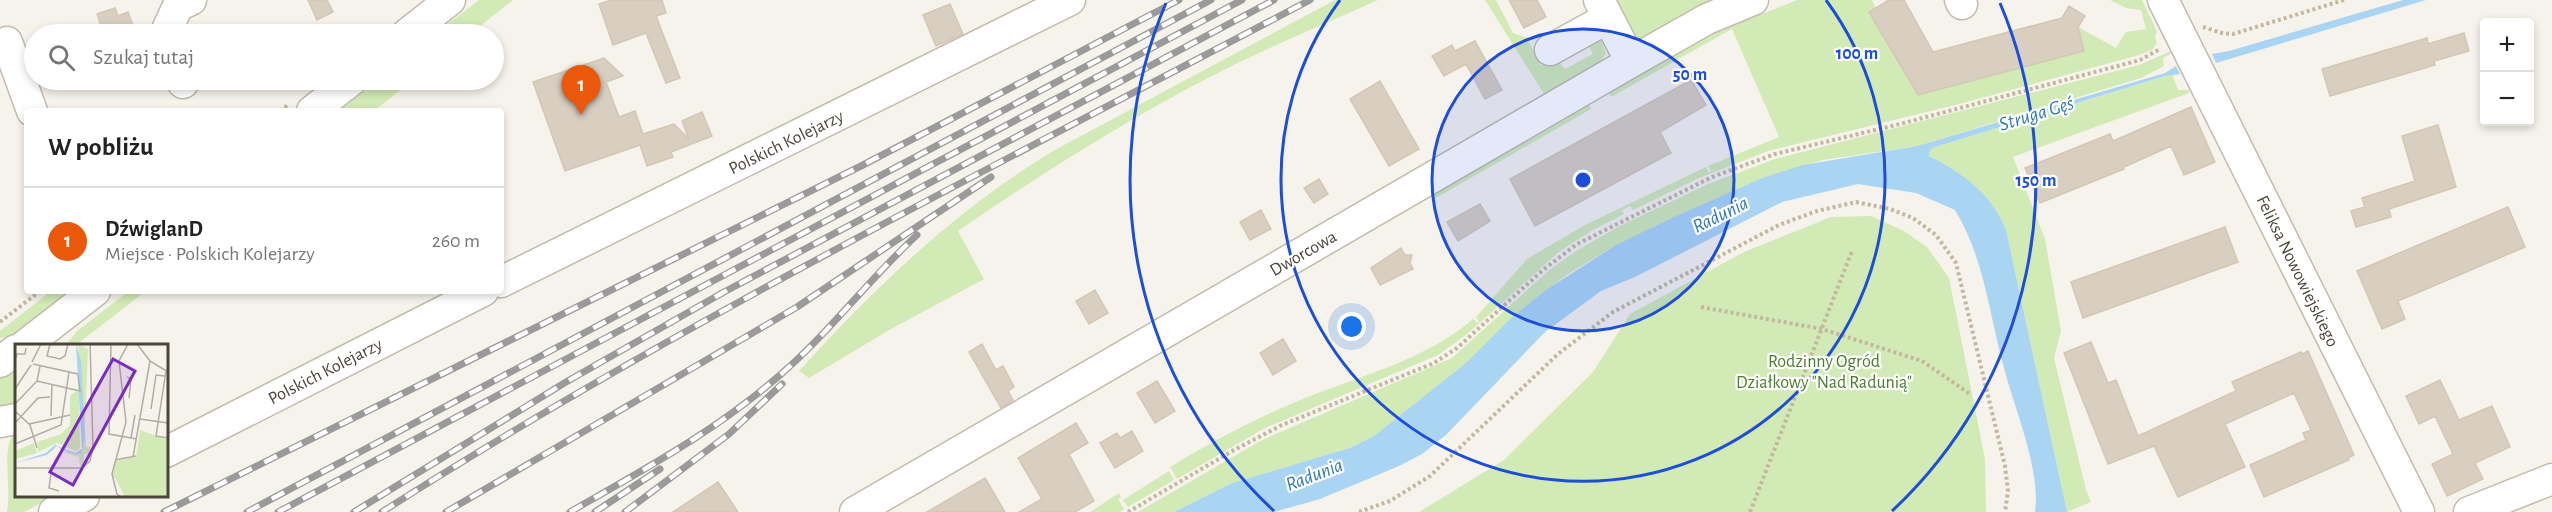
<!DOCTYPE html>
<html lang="pl">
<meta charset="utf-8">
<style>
:root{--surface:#fff;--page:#f6f6f6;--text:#222;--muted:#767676;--line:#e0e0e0;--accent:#ea580c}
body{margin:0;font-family:"Alegreya Sans",sans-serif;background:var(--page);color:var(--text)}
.controls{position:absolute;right:18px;top:18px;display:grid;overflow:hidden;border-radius:6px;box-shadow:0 3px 9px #0003}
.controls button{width:54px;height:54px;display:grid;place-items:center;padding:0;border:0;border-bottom:2px solid var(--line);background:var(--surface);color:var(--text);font:30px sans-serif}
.you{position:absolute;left:1352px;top:327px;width:21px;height:21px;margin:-15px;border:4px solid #fff;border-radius:50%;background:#1a73e8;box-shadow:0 0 0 9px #1a73e833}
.badge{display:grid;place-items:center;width:39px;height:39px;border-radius:50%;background:var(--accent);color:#fff;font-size:20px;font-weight:700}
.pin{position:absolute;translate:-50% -50px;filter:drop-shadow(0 2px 3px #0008)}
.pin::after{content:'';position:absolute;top:32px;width:21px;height:18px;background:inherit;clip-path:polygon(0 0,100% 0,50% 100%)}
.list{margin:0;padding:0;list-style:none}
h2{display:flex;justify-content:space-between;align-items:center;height:78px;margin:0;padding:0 24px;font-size:26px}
h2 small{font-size:20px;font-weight:400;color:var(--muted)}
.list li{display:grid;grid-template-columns:39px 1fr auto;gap:18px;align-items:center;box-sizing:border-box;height:108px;padding:0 24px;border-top:2px solid var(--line)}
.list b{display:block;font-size:22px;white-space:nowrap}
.list p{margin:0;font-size:20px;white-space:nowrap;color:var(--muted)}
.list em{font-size:20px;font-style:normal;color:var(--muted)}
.icon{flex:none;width:33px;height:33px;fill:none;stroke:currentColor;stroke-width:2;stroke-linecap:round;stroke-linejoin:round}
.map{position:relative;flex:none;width:2552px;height:512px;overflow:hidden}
.search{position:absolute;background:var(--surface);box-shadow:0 3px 9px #0003;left:24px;top:24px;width:480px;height:66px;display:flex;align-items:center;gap:15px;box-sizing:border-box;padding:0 21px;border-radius:33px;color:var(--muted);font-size:22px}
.panel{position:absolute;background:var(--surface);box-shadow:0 3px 9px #0003;left:24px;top:108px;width:480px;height:186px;border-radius:6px}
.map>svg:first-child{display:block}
.green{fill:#d2eab5}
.water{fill:#a9d4f2}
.building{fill:#d8cfc1;stroke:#d3c7b4;stroke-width:1.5}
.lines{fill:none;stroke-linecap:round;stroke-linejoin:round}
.minor-casing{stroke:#c2bbae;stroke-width:33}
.path{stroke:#c4b79f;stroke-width:4;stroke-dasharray:3 3;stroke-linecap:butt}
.minor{stroke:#fff;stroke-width:30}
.rail-casing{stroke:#9a9a9a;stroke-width:7}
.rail{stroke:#fff;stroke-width:4.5;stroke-dasharray:14;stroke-linecap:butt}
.ring{fill:none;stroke:#1d4ed8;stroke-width:3}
.labels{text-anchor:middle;stroke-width:4.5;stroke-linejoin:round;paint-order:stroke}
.street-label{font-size:18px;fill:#4b4439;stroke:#fff}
.park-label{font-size:18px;fill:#4a7f2a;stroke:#fff}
.water-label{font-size:20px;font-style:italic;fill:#2e7ab2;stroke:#fff}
.inset-road{fill:none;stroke:#b2ada4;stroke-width:1.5}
.view{fill:#7b2cbf;fill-opacity:0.15;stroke:#7b2cbf;stroke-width:3}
.inset-edge{fill:none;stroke:#4b4439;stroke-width:3}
.centre{fill:#1d4ed8;stroke:#fff;stroke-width:3}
.ring-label{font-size:18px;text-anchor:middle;font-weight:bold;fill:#1d4ed8;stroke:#fff;stroke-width:4.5;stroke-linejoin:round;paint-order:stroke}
</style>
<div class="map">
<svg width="2552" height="512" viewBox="0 0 2552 512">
<rect width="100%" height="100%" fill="#f6f3ec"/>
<!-- green -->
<path class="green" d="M 479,0 L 513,0 L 470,34 L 435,34 Z
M 1335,0 L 1378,0 C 1321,26 1263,49 1208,78 C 1121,123 1038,176 958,231 L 984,279 L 891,329 L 809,378 L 799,371 C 875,287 956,210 1053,151 Z
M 1485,0 L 1496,0 L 1513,33 L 1527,38 L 1541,66 L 1556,58 L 1565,69 L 1593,54 L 1588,44 L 1594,39 L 1602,42 L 1606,53 L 1600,62 L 1544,94 Z
M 1611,0 L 1722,0 L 1645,40 L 1636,40 Z
M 1797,0 L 1872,0 L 1876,8 L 1869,12 L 1918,95 L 2084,51 L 2078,27 L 2116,48 L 2126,32 L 2146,29 L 2141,10 L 2126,8 L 2110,0 L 2142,0 L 2157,31 L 2155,37 L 2157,43 L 2152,50 L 2139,55 L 1963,103 L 1768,151 L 1699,178 L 1633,210 L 1630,206 L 1622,210 L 1624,214 L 1593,230 L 1560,251 L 1466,335 L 1438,355 L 1265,428 L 1177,479 L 1170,467 C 1213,441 1258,417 1305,398 C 1363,375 1425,360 1473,319 L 1478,323 L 1479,321 L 1476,317 L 1527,259 L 1585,225 L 1706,167 L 1709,173 L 1711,171 L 1708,166 L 1779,137 L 1732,29 L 1611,97 L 1609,93 L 1715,33 Z
M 2171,51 L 2172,53 L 2163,58 L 2164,66 L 2141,78 L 1917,146 L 1823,160 L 1762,178 L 1616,245 L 1568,274 L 1512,317 L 1467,362 L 1374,436 L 1350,448 L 1232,483 L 1174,512 L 1138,512 L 1262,440 L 1452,358 L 1548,271 L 1576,251 L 1618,227 L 1708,184 L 1775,159 L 2139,65 Z
M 2172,74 L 2178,90 L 2189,90 L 2189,93 L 2013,157 L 2045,239 L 2061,331 L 2054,358 L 2086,490 L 2091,502 L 2067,512 L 2006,230 C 1992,195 1962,172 1929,156 L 1929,153 L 1932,148 Z
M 379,80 L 413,80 L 374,111 L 339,111 Z
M 1589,105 L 1591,109 L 1434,199 L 1432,195 Z
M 1871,216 L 1904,231 L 1927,247 L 1949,278 L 1985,459 L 1986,512 L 1419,512 L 1504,460 L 1593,372 L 1630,314 L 1744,252 L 1831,217 Z
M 51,291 L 71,291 L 10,337 L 0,338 L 0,331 Z
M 129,291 L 146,291 L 76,345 L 66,345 L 77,331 Z
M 16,372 L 16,406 L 0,408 L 0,378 Z
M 16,431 L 16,496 L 46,496 L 45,501 L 24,512 L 7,512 C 12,487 0,445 16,431 Z
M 1169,471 L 1174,480 L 1128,507 L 1123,500 Z
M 1119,493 L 1121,497 L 1118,499 L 1124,509 L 1120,512 L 1090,512 Z"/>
<!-- water -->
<path class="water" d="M 2403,0 L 2426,0 L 2216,63 L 2212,54 L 2229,51 Z
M 2176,66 L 2180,74 L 2165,76 L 1932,148 L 1929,153 L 1929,156 C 1963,173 1992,194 2006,230 L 2067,512 L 2035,512 C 2041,470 2015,410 2004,368 C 1989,314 1985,260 1955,210 L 1916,193 L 1858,184 L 1782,202 L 1635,277 L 1601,291 L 1545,332 L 1446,435 L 1422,454 L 1399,466 L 1320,499 L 1274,512 L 1174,512 L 1232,483 L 1350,448 L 1374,436 L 1467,362 L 1512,317 L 1546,290 L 1616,245 L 1672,218 L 1762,178 L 1803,165 L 1917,146 L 2165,73 Z"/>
<!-- building -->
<path class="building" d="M 308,0 L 327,0 L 333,12 L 317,20 Z
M 611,0 L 662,0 L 666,13 L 656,16 L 680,78 L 666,83 L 646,33 L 613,45 L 599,4 Z
M 1509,0 L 1537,0 L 1546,17 L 1524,28 Z
M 1889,0 L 1904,0 L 1933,52 L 2062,18 L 2069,6 L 2085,16 L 2078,27 L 2084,51 L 1918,95 L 1869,12 Z
M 950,4 L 963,34 L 936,46 L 923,15 Z
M 115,8 L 118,16 L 128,12 L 136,34 L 104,34 L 97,14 Z
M 2464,33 L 2469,51 L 2434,61 L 2435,65 L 2330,96 L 2322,69 L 2427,38 L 2428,44 Z
M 1475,41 L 1502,90 L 1485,99 L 1466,64 L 1444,76 L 1432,56 L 1452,45 L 1455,51 Z
M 604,58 L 623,76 L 606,82 L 619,117 L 635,111 L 643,134 L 674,124 L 689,139 L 682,121 L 702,112 L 712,136 L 671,152 L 673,157 L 647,166 L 640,145 L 565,171 L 533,82 Z
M 1691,80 L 1706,105 L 1660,132 L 1671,153 L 1535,226 L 1510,179 Z
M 1380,81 L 1419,149 L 1389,166 L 1350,99 Z
M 2191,107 L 2215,162 L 2184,175 L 2171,146 L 2124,167 L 2124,169 L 2040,203 L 2025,168 L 2110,134 L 2113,141 Z
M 2438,125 L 2456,187 L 2389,209 L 2391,217 L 2356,227 L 2351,211 L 2365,207 L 2362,198 L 2415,181 L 2402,136 Z
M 1319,179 L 1328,194 L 1314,203 L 1304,188 Z
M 1480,204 L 1490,221 L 1458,241 L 1447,222 Z
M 2508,207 L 2525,247 L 2398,301 L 2405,319 L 2382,329 L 2357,271 Z
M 1261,210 L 1271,229 L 1250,240 L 1240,222 Z
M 2225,227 L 2238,262 L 2083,318 L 2071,282 Z
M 1401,248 L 1405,255 L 1412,255 L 1410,263 L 1413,269 L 1380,285 L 1371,268 Z
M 1095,290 L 1108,313 L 1089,324 L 1076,301 Z
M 1283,339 L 1296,361 L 1273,375 L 1260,353 Z
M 2091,342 L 2108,383 L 2116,380 L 2138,436 L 2236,391 L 2232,382 L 2301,352 L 2302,354 L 2308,351 L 2354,455 L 2348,458 L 2349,460 L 2264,497 L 2250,465 L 2306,440 L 2303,433 L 2311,430 L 2294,393 L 2225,424 L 2245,467 L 2178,497 L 2154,446 L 2108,464 L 2064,353 Z
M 982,344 L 996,370 L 1003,366 L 1014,387 L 1008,391 L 1013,400 L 1001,408 L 969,352 Z
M 2440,380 L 2459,420 L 2492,406 L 2510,447 L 2475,463 L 2483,479 L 2447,496 L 2432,464 L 2453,454 L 2435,416 L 2419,424 L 2406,396 Z
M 1157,381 L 1175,411 L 1155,423 L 1137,393 Z
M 1076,423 L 1088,443 L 1069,454 L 1094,501 L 1075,512 L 1019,512 L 1042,499 L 1018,458 Z
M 1132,431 L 1143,451 L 1115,468 L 1100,443 L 1117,433 L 1120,438 Z
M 985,478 L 1005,512 L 927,512 Z
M 718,482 L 738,512 L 673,512 Z"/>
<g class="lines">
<defs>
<path id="minor" d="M 1599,0 L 1631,62
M 1960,0 L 1962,4
M 2163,0 L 2419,512
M 165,34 L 178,6 L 191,0
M 407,34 L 450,0
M 7,42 L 32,111
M 1550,50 L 1608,18
M 182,80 L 183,83
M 312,111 L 352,80
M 501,282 L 1070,0
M 24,346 L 95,291
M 0,362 L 16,350
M 0,422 L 16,419
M 166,452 L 483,291
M 54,512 L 84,496
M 855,512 L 1631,62 L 1707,19 L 1753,0
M 2469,512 L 2552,479"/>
</defs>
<!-- minor casing -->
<use href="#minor" class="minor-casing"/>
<!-- path -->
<path class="path" d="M 2203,27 L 2222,33 L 2233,34 L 2344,0
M 376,34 L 383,29
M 280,111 L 289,104
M 1701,307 L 1822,329 L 1922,361 L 1970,394
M 0,322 L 40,291
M 1128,512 L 1234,450 L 1282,425 L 1434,363 L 1457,348 L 1543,270 L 1577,244 L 1712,177 L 1775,154 L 1900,124 L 2140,60 L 2160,49
M 1359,512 L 1390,501 L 1430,476 L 1558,354 L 1613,312 L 1779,225 L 1817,211 L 1856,202 L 1890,209 L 1913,218 L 1936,235 L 1956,263 L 2005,466 L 2008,491 L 2005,512
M 1750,512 L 1852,251"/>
<!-- minor -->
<use href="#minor" class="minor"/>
<defs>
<path id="rail" d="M 164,512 L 863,165 L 1179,0
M 247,512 L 1211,0
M 278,512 L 1242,0
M 354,512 L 566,382 L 724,292 L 1274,0
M 382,512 C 680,322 998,165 1310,0
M 446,512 L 797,307 L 991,177
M 570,512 C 643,470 716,431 780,375 C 830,332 869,279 917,235
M 595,512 L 660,469
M 625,512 L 729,434 L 782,384"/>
</defs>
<!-- rail casing -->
<use href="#rail" class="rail-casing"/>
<!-- rail -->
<use href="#rail" class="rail"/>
</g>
<!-- distance rings -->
<circle cx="1583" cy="180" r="151" fill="#1d4ed8" fill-opacity=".12"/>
<g class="ring">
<circle cx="1583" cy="180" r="151"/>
<path d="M1826 0A302 302 0 1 1 1340 0"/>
<path d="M1274 511A453 453 0 0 1 1166 3M2000 3A453 453 0 0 1 1892 511"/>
</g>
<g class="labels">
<!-- street labels -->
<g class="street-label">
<text transform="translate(786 142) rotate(-26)" y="6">Polskich Kolejarzy</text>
<text transform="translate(1303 253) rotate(-30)" y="6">Dworcowa</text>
<text transform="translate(2298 271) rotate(64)" y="6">Feliksa Nowowiejskiego</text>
<text transform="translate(325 371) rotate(-27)" y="6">Polskich Kolejarzy</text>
</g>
<!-- park labels -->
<g class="park-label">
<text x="1824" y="367">Rodzinny Ogród<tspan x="1824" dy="21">Działkowy "Nad Radunią"</tspan></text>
</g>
<!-- water labels -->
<g class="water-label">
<text transform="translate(2036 113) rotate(-17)" y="7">Struga Gęś</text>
<text transform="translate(1720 214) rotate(-26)" y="7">Radunia</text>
<text transform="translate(1314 474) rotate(-21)" y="7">Radunia</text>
</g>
</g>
<!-- overview -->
<g transform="translate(15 344)">
<rect width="153" height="153" fill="#f6f3ec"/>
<path d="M 63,0 L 73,5 L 70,82 L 71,103 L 76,103 L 75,110 L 69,110 L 69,122 L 65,122 L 64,113 L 47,108 L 67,109 L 70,90 ZM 61,47 L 64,48 L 65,105 L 60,107 L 42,99 L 23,108 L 22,98 L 46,90 L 55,81 L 55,52 ZM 125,86 L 153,96 L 153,153 L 110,153 L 99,132 L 99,142 L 108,153 L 99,142 L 97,129 L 101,117 L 121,113 ZM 19,99 L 22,109 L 0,115 L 0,107 Z" fill="#d2eab5"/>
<path d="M 61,0 L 66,17 L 70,93 L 64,122 L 66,109 L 60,110 L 47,106 L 42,102 L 32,111 L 0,119 L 31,109 L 40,101 L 60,109 L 67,105 Z" fill="#a9d4f2"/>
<path class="inset-road" d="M 35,0 L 32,12 L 45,15 L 50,12 L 53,0M 96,0 L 94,90 L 122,95M 122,0 L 135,17 L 153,28M 0,16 L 2,10 L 10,10 L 11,4M 17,18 L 26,0M 18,20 L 63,30M 151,27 L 141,92 L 153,94M 112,33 L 116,35 L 114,54M 22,37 L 65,47 L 63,31M 0,45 L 16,21M 0,60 L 22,37 L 25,22M 136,65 L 141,31 L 150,32M 0,67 L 15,81 L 22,104M 36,72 L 37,40M 125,75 L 153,79M 0,79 L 23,54 L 35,53M 14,80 L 55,71M 116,94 L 120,71M 0,100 L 46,81 L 54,28M 118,113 L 135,17M 100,116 L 121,112M 37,122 L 34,144 L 44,147M 68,123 L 75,117 L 78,103 L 75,0M 0,124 L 68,124M 106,153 L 102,150 L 97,130 L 111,78 L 104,17 L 113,0"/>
<path class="view" d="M 98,15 L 120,27 L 58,141 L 35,128 Z"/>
<rect width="153" height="153" class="inset-edge"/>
</g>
<circle cx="1583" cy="180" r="9" class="centre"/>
<g class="ring-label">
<text x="1857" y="59">100 m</text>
<text x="1690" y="80">50 m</text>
<text x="2036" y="186">150 m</text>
</g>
</svg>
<div class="controls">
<button>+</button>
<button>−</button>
</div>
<div class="you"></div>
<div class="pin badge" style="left:581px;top:115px">1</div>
<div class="search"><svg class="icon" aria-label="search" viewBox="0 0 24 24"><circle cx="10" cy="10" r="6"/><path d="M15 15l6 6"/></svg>Szukaj tutaj</div>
<section class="panel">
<h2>W pobliżu<small></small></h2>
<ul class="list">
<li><span class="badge">1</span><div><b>DźwiglanD</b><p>Miejsce · Polskich Kolejarzy</p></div><em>260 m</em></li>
</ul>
</section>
</div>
